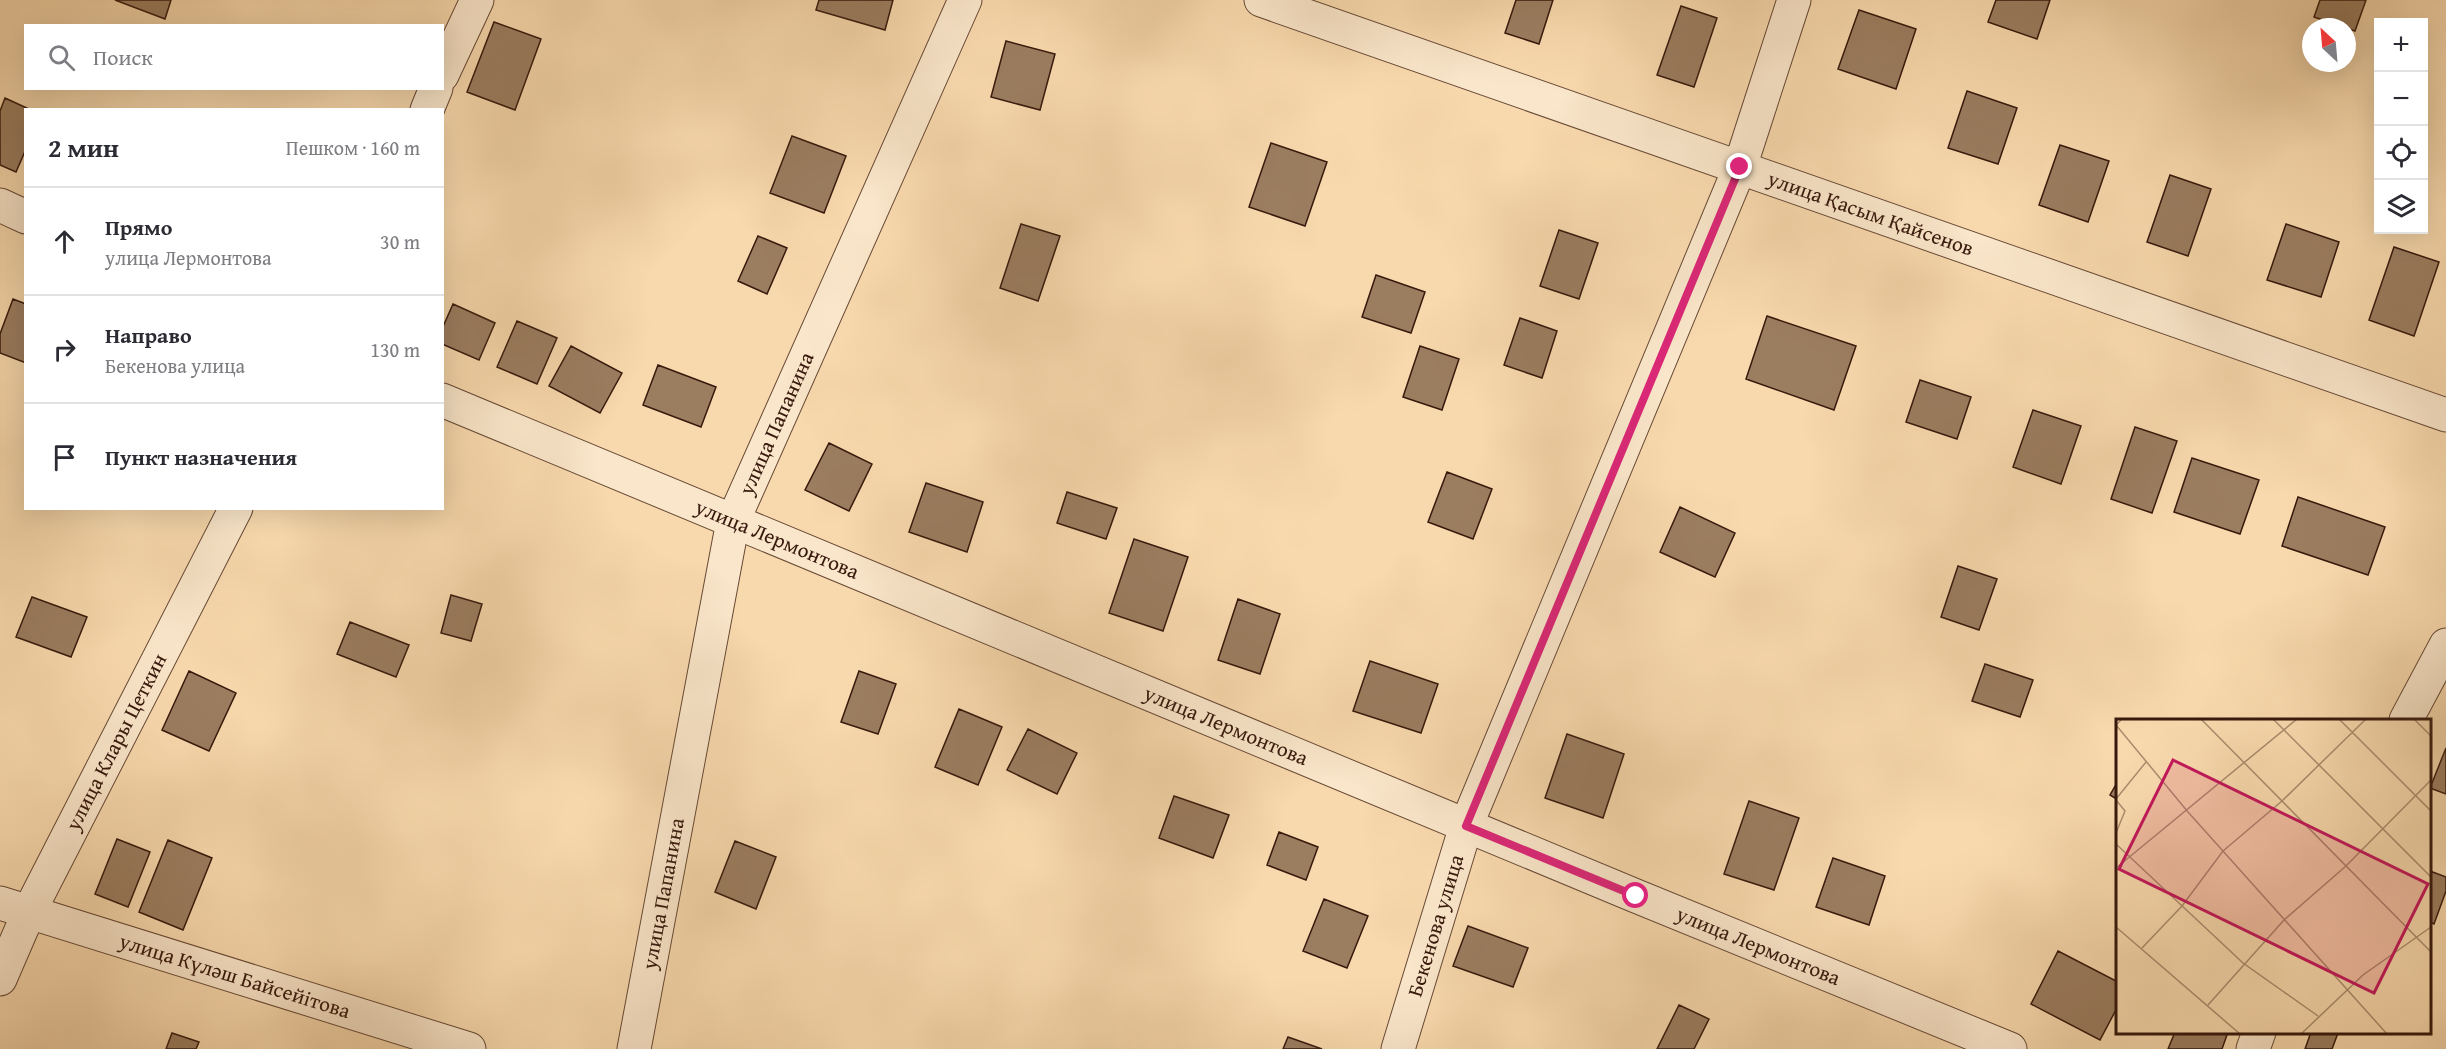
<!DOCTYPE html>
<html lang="ru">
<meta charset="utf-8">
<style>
:root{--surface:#fff;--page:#f7f7f7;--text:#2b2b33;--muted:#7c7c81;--line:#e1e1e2}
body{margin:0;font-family:"Gentium Book Plus",serif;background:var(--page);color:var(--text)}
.controls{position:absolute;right:18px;top:18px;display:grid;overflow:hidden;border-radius:0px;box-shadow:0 6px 24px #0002}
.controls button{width:54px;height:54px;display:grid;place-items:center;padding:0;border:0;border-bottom:2px solid var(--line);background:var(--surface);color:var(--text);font:30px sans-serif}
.compass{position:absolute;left:2302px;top:18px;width:54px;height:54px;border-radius:50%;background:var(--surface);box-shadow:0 6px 24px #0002;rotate:334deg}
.stop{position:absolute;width:18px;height:18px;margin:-14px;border:4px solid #db2777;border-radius:50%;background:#fff}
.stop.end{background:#db2777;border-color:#fff;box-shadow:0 2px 6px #0008}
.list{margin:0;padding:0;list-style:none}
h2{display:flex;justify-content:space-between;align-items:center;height:78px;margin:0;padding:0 24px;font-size:26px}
h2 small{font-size:20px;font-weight:400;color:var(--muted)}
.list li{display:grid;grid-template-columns:39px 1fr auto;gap:18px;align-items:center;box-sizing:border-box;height:108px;padding:0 24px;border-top:2px solid var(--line)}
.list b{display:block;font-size:22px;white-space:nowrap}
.list p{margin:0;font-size:20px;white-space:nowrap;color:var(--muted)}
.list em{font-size:20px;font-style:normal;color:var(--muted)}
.icon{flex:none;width:33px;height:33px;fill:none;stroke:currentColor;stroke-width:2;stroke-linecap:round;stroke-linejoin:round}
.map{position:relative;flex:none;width:2446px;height:1049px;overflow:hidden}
.search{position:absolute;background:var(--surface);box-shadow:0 6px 24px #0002;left:24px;top:24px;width:420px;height:66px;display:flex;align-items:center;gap:15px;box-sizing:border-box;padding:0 21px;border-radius:0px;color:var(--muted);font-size:22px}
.panel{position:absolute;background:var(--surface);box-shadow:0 6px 24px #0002;left:24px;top:108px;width:420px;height:402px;border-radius:0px}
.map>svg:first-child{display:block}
.building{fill:#9b7d60;stroke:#37190d;stroke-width:1.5}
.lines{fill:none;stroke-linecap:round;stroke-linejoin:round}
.minor-casing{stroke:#674935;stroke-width:35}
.minor{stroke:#fae6ca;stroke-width:33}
.route{stroke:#db2777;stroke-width:8}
.labels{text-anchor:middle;stroke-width:5;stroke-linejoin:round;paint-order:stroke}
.street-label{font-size:21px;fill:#37190d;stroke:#fae6ca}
.inset-road{fill:none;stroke:#ab8c6d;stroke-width:1.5}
.view{fill:#c2185b;fill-opacity:0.15;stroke:#c2185b;stroke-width:3}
.inset-edge{fill:none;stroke:#37190d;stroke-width:3}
</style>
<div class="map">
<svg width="2446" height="1049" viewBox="0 0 2446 1049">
<rect width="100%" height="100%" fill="#f8d9ad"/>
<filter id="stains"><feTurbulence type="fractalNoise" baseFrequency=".00333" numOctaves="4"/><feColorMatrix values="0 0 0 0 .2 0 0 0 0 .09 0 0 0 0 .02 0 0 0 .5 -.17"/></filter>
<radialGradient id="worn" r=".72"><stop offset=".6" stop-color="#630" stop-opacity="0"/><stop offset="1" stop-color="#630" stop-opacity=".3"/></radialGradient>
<!-- building -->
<path class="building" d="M 115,0 L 171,0 L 165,19 Z
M 819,0 L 893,0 L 885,30 L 816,10 Z
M 1516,0 L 1553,0 L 1539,44 L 1505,33 Z
M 1996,0 L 2050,0 L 2037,39 L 1988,22 Z
M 2320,0 L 2366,0 L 2355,31 L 2314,17 Z
M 1681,6 L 1717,18 L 1694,87 L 1657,75 Z
M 1859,10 L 1916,29 L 1896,89 L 1838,69 Z
M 494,22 L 541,39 L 515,110 L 467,92 Z
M 1006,41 L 1055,54 L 1040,110 L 991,97 Z
M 1967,91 L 2017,108 L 1998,164 L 1948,148 Z
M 5,98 L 31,110 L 26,110 L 26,149 L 16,172 L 0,165 L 0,111 Z
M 792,136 L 846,156 L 824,213 L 770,193 Z
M 1271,143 L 1327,162 L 1305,226 L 1249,207 Z
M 2060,145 L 2109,161 L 2088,222 L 2039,205 Z
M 2170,175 L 2211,189 L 2188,256 L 2147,242 Z
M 1021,224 L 1060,236 L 1038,301 L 1000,288 Z
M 2286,224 L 2339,242 L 2321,297 L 2267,280 Z
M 1559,230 L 1598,243 L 1579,299 L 1540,286 Z
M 758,236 L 787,248 L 767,294 L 738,281 Z
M 2394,247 L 2439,262 L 2414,336 L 2369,320 Z
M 1376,275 L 1425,292 L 1411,333 L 1362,317 Z
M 13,299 L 26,304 L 26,363 L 0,353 L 0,334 Z
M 453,304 L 495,323 L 479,360 L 442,344 L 442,329 Z
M 1767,316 L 1856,346 L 1834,410 L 1746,379 Z
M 1520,318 L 1557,331 L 1542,378 L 1504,365 Z
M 517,321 L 557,338 L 537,384 L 497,367 Z
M 571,346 L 622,373 L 600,413 L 549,386 Z
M 1420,346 L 1459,359 L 1442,410 L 1403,397 Z
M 658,365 L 716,387 L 701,427 L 643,405 Z
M 1920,380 L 1971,397 L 1957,439 L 1906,422 Z
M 2033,410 L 2081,426 L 2061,484 L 2013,467 Z
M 2135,427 L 2177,441 L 2152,513 L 2111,499 Z
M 829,443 L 872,464 L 849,511 L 805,490 Z
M 2192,458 L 2259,480 L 2240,534 L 2174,512 Z
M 1447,472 L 1492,489 L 1473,539 L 1428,522 Z
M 926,483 L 983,502 L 967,552 L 909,532 Z
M 1067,492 L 1117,508 L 1106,539 L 1057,523 Z
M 2298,497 L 2385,527 L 2368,575 L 2282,546 Z
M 1680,507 L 1735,533 L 1715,577 L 1660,552 Z
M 1134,539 L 1188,557 L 1163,631 L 1109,613 Z
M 1958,566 L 1997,579 L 1979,630 L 1941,617 Z
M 451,595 L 482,604 L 471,641 L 441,633 Z
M 32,597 L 87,617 L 71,657 L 16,637 Z
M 1238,599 L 1280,614 L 1260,674 L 1218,660 Z
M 350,622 L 409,645 L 396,677 L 337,654 Z
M 1370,661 L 1438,684 L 1421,733 L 1353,711 Z
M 1985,664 L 2033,680 L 2020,717 L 1972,701 Z
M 189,671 L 236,693 L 209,751 L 162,730 Z
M 859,671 L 896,684 L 878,734 L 841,722 Z
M 959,709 L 1002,727 L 978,785 L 935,767 Z
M 1028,729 L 1077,753 L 1057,794 L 1007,770 Z
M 1567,734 L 1624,754 L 1603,818 L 1545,798 Z
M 2446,748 L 2446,794 L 2430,788 Z
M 2118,781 L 2118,800 L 2110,795 Z
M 1174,796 L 1229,815 L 1213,858 L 1159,838 Z
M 1749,801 L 1799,818 L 1774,890 L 1724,874 Z
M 1279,832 L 1318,847 L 1306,880 L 1267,865 Z
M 117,839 L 150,852 L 128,907 L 95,894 Z
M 168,840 L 212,858 L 183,930 L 139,912 Z
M 735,841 L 776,857 L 756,909 L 715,892 Z
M 1833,858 L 1885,876 L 1869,925 L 1816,907 Z
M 2430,871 L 2446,877 L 2446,891 L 2434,924 L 2430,922 Z
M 1324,899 L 1368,916 L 1347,968 L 1303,951 Z
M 1468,926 L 1528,948 L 1513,987 L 1453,966 Z
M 2058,951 L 2118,982 L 2118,1006 L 2100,1040 L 2031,1004 Z
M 1679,1005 L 1709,1019 L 1694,1049 L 1657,1049 Z
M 2175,1032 L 2228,1032 L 2222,1049 L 2168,1049 Z
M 2311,1032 L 2337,1032 L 2338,1033 L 2332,1049 L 2305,1049 Z
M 172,1033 L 199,1042 L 196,1049 L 166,1049 Z
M 1288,1037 L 1322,1049 L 1283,1049 Z"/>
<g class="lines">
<defs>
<g id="minor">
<path id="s1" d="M 1261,0 L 2446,415"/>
<path d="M 442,75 L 477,0"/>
<path d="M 427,110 L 436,88"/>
<path d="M 0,205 L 26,217"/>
<path id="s2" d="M 442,400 L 1636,896 L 2010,1049"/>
<path d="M 2406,720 L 2446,645"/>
<path id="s3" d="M 0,903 L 469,1049"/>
<path id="s4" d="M 0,979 L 29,912 L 236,508"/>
<path id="s5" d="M 634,1049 L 733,521 L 965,0"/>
<path id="s6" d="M 1398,1049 L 1466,826 L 1740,167 L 1794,0"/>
<path d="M 2253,1049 L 2259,1032"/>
</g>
</defs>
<!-- minor casing -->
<use href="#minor" class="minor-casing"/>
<!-- minor -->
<use href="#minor" class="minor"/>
</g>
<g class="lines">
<!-- route -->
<path class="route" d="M 1636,896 L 1466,826 L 1740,167"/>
</g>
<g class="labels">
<!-- street labels -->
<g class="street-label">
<text dy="7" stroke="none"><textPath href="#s1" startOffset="646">улица Қасым Қайсенов</textPath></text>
<text dy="7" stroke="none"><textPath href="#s5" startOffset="644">улица Папанина</textPath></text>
<text dy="7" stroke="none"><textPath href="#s2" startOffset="363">улица Лермонтова</textPath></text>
<text dy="7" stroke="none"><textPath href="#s2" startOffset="849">улица Лермонтова</textPath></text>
<text dy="7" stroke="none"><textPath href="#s4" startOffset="264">улица Клары Цеткин</textPath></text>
<text dy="7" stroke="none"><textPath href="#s5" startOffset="158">улица Папанина</textPath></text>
<text dy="7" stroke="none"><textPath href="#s6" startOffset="129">Бекенова улица</textPath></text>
<text dy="7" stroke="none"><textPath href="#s2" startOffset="1425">улица Лермонтова</textPath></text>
<text dy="7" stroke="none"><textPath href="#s3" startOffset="246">улица Күләш Байсейітова</textPath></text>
</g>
</g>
<!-- overview -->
<g transform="translate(2116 719)">
<rect width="315" height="315" fill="#f8d9ad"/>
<path class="inset-road" d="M 6,0 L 0,6 L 72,93 L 271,315M 85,0 L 315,233M 157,0 L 315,158M 223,0 L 315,92M 298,0 L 315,17M 0,80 L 30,43M 0,81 L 9,92 L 0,114M 0,125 L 127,244 L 202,297M 0,149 L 181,0M 0,208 L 124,315M 26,229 L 66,187 L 107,132 L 166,82 L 250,0M 92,286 L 168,201 L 230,147 L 315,61M 185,315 L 247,256 L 315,208"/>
<path class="view" d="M 57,41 L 312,165 L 258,274 L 3,150 Z"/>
<rect width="315" height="315" class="inset-edge"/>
</g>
<rect width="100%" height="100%" filter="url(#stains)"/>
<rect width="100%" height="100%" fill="url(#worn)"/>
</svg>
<div class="controls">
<button>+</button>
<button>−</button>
<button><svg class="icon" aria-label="locate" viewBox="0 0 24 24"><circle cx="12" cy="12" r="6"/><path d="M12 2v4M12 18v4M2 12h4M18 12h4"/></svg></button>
<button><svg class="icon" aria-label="layers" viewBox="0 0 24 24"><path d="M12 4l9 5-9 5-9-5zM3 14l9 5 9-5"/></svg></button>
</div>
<svg class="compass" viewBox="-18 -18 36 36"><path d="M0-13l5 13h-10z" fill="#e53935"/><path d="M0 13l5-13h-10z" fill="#7c7c81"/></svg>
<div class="stop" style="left:1636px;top:896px"></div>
<div class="stop end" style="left:1740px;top:167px"></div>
<div class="search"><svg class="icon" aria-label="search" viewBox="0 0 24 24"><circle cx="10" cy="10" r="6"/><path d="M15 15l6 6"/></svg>Поиск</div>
<section class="panel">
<h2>2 мин<small>Пешком · 160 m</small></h2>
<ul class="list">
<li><svg class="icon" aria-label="ahead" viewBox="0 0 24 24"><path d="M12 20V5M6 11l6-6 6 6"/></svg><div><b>Прямо</b><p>улица Лермонтова</p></div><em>30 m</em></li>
<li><svg class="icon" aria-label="right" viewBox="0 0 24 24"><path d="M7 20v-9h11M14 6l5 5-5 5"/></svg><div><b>Направо</b><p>Бекенова улица</p></div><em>130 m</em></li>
<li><svg class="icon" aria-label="arrive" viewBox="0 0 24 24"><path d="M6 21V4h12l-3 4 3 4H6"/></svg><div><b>Пункт назначения</b></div></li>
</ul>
</section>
</div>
